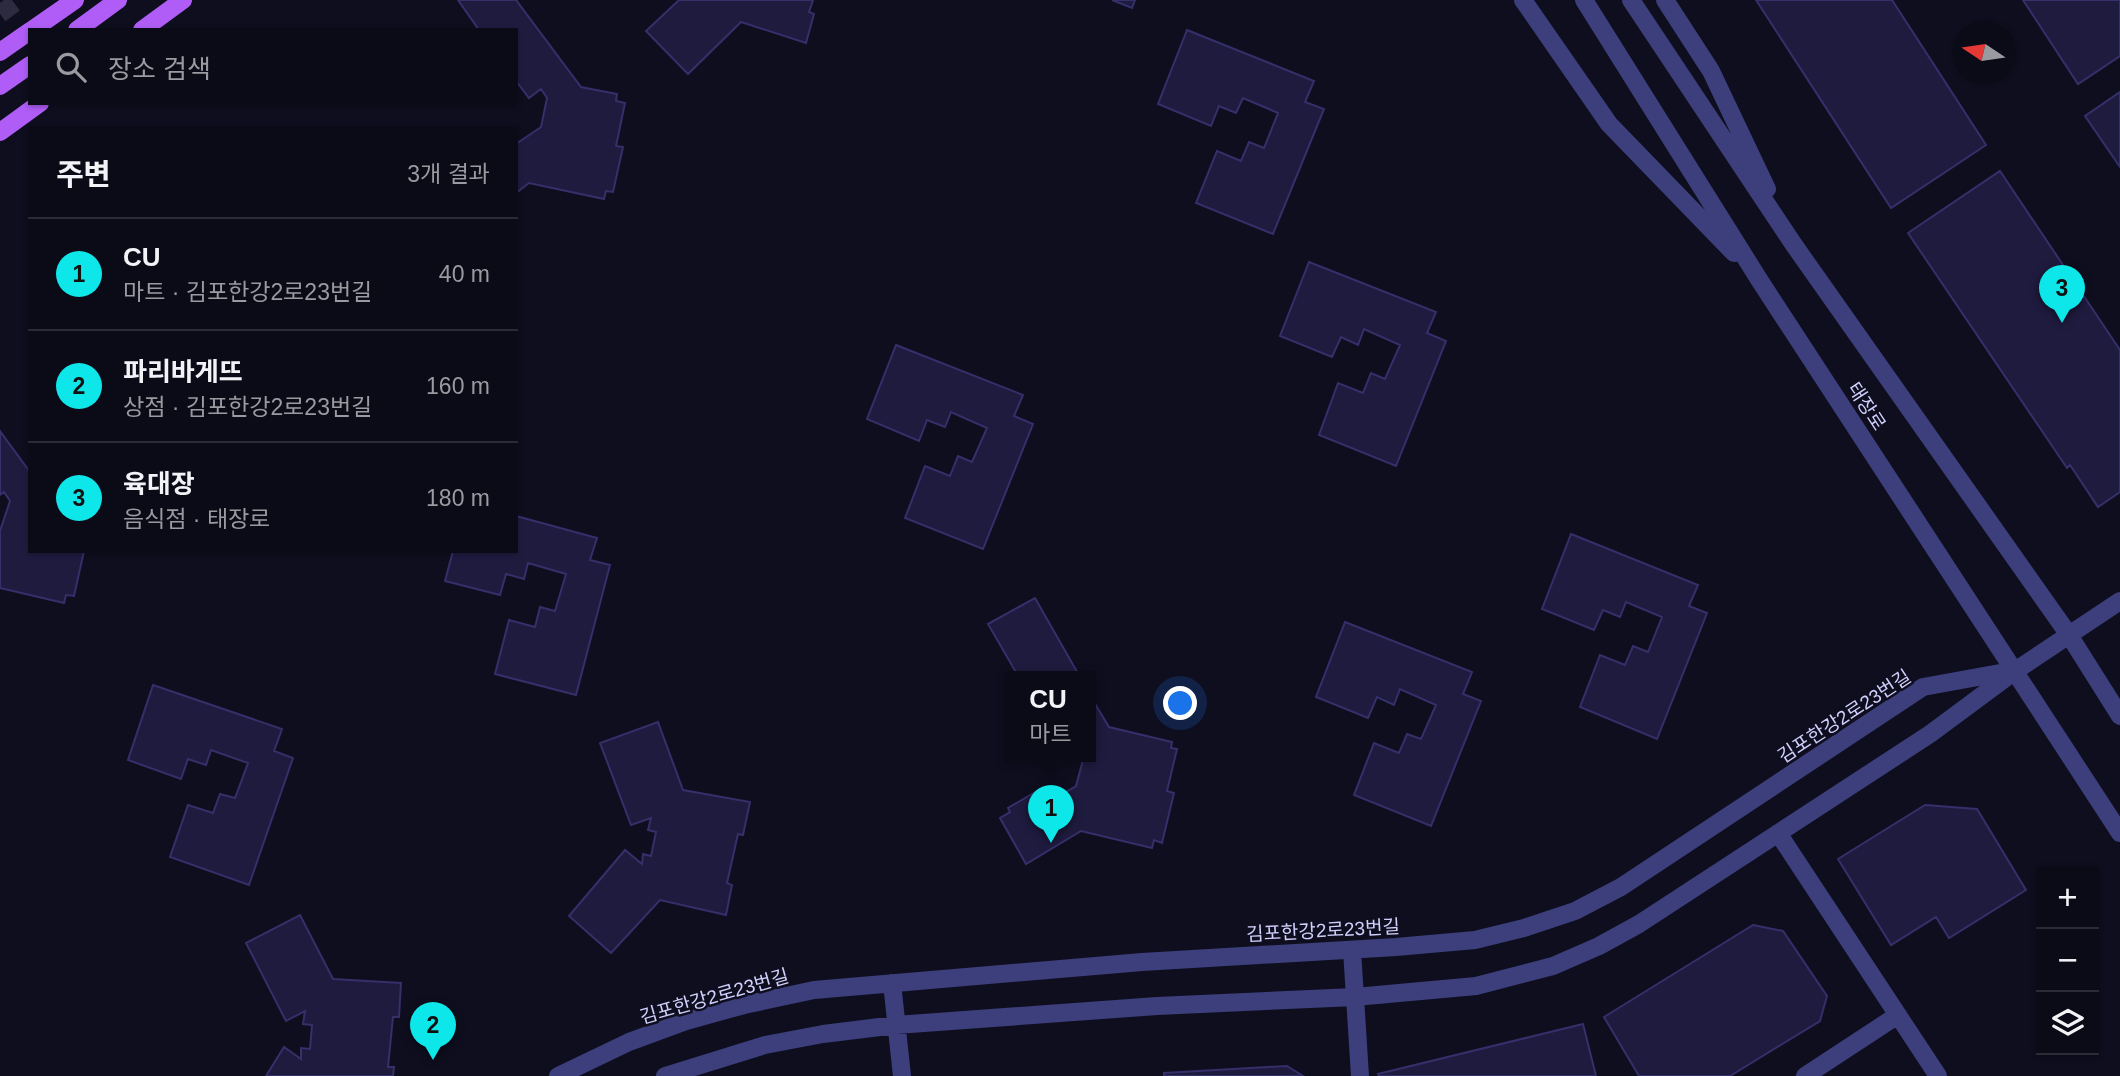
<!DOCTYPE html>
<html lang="ko">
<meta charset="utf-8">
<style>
:root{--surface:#0b0a17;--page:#141320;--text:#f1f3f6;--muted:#9a9aa1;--line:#2b2b36;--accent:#0ee7ea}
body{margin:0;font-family:Arial,"Noto Sans KR",sans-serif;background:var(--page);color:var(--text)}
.controls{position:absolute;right:21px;bottom:21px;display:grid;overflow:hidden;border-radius:0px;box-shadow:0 2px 5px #0004}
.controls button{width:63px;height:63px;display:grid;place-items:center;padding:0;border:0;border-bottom:2px solid var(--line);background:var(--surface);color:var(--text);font:35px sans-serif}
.compass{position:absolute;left:1952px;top:21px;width:63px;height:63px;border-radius:50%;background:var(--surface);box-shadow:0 2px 5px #0004;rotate:283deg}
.you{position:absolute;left:1181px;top:704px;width:24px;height:24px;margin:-18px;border:5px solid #fff;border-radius:50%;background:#1a73e8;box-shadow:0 0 0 10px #1a73e833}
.badge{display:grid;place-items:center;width:46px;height:46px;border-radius:50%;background:var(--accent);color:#111;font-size:23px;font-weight:700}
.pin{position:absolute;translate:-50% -58px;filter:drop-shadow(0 2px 4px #0008)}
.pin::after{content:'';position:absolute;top:37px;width:24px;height:21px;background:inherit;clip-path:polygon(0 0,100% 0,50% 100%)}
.popup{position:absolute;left:1005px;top:671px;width:91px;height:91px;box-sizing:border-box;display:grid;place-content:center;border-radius:0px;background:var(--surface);filter:drop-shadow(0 2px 5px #0005);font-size:23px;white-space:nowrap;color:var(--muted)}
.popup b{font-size:26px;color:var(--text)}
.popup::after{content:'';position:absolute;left:50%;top:100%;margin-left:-14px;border:14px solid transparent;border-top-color:var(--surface)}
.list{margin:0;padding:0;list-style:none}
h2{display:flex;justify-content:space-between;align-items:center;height:91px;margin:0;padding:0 28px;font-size:30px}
h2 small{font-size:23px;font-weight:400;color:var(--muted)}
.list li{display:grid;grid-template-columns:46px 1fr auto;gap:21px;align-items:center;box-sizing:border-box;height:112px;padding:0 28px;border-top:2px solid var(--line)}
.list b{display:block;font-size:26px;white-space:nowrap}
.list p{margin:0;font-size:23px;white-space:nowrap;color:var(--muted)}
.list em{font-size:23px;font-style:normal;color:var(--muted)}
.icon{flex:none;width:38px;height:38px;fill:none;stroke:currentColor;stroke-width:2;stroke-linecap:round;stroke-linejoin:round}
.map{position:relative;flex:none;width:2120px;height:1076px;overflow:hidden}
.search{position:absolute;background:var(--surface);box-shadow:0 2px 5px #0004;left:28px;top:28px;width:490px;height:77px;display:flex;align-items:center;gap:18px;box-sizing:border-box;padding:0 24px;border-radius:0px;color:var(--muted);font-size:26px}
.panel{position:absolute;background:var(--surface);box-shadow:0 2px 5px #0004;left:28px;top:126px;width:490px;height:427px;border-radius:0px}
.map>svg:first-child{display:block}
.building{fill:#1f1b3f;stroke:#352f6a;stroke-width:2}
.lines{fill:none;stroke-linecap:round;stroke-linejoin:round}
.major-tunnel{stroke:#2c2b40;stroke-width:18;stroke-dasharray:18 9;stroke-linecap:butt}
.minor{stroke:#3c3f7c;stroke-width:18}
.major{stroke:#af5df6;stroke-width:18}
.labels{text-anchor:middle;stroke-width:5;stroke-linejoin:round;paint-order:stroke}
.street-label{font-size:19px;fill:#d1cffc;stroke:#0f0e1f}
</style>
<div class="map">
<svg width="2120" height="1076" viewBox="0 0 2120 1076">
<rect width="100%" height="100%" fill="#0f0e1f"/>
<!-- building -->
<path class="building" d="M 458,0 L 516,0 L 581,87 L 617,94 L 616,101 L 625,103 L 616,146 L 623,147 L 613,192 L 606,191 L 604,199 L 529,183 L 516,193 L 516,144 L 541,127 L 547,98 L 541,89 L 529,98 L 516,81 L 516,30 L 479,30 Z
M 679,0 L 813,0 L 809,12 L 814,14 L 806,43 L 741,22 L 688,74 L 646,31 Z
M 1112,0 L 1135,0 L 1132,8 Z
M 1756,0 L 1892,0 L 1986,145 L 1891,208 Z
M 2023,0 L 2120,0 L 2120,56 L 2078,84 Z
M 1187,30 L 1314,81 L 1305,102 L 1324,109 L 1273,234 L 1196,203 L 1217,151 L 1241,161 L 1249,142 L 1264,148 L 1278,113 L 1243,98 L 1236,113 L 1219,106 L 1211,126 L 1158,104 Z
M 2120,92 L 2120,167 L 2085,116 Z
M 2000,171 L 2120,350 L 2120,492 L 2098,507 L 2070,465 L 2067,468 L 1908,233 Z
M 1309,262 L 1436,312 L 1427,333 L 1446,341 L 1396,466 L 1319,435 L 1338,383 L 1363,393 L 1371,373 L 1385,379 L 1400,345 L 1364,329 L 1358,345 L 1341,337 L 1332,357 L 1280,336 Z
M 896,345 L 1023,395 L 1014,416 L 1033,424 L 983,549 L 905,518 L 925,466 L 950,476 L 958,456 L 972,462 L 987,428 L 951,412 L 945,427 L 927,420 L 919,441 L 867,419 Z
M 0,431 L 30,472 L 30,551 L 84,551 L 74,596 L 66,595 L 64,603 L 0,588 L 0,531 L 10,501 L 4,492 L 0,495 Z
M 516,516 L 597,538 L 590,560 L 610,565 L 576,695 L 495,674 L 509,620 L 535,627 L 540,607 L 555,611 L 566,574 L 528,563 L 524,579 L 506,574 L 500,595 L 445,581 L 453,551 L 516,551 Z
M 1571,534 L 1698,585 L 1689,606 L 1707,613 L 1657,739 L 1580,707 L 1600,655 L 1625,665 L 1633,646 L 1648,652 L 1662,617 L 1626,602 L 1620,617 L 1603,610 L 1594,630 L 1542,609 Z
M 1035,598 L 1080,677 L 1011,677 L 1017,674 L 988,624 Z
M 1345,622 L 1472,672 L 1463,694 L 1481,701 L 1431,826 L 1354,795 L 1374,743 L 1399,753 L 1407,734 L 1421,739 L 1436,705 L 1400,689 L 1394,705 L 1377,697 L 1368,718 L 1316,697 Z
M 153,685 L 282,729 L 274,751 L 293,758 L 249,885 L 170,857 L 188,805 L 213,813 L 220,794 L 235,798 L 248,763 L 211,750 L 206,765 L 188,759 L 181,779 L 128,760 Z
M 1091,697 L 1109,727 L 1172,742 L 1171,748 L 1177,749 L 1167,791 L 1174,793 L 1162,843 L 1154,840 L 1152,848 L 1081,831 L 1026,864 L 1000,818 L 1010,812 L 1008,808 L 1037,791 L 1045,804 L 1076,786 L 1083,760 L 1081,757 L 1091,757 Z
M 658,722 L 683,790 L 750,802 L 743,835 L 738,834 L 727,883 L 732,885 L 726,915 L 660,900 L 611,953 L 569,916 L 625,850 L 642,864 L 643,854 L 651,856 L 656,832 L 648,830 L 651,818 L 631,825 L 600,743 Z
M 1925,805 L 1977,809 L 2026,890 L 1949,938 L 1936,917 L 1891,945 L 1838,859 Z
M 300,915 L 333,979 L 401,983 L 399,1017 L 393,1017 L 388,1067 L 394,1067 L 393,1076 L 266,1076 L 284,1047 L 301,1059 L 301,1048 L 310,1049 L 312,1025 L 303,1024 L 305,1011 L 286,1021 L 246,943 Z
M 1753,925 L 1783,931 L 1827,996 L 1820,1021 L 1730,1076 L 1639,1076 L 1604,1017 Z
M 1583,1024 L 1596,1076 L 1379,1076 L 1378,1074 Z
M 1287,1066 L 1303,1076 L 1164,1076 L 1164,1073 Z"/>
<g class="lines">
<!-- major-tunnel -->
<path class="major-tunnel" d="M 0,14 L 19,0"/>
<!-- minor -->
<path class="minor" d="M 1523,0 L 1609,124 L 1734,253
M 1584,0 L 1760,281 L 2120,833
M 1631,0 L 1794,245 L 2069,635 L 2120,716
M 1665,0 L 1711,71 L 1767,189
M 1778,833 L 1938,1076
M 1352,950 L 1360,1076
M 892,983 L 902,1076
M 558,1076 L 629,1042 L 686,1021 L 744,1005 L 814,990 L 1142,962 L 1396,947 L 1475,940 L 1524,928 L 1575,911 L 1621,887 L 1923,687 L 2011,671
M 665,1076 L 765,1045 L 823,1034 L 896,1025 L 1157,1006 L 1355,997 L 1476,986 L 1553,966 L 1599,946 L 1639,924 L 1930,734 L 2015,671 L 2120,601
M 1805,1076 L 1898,1015"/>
<!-- major -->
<path class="major" d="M 32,30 L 75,0
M 77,30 L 118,0
M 142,30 L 183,0
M 0,52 L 30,31
M 0,86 L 30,65
M 0,132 L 40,103"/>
</g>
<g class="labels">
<!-- street labels -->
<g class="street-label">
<text transform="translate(1867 406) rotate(57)" y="7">태장로</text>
<text transform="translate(1844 716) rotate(-33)" y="7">김포한강2로23번길</text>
<text transform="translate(1323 930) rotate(-3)" y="7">김포한강2로23번길</text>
<text transform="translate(714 996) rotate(-16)" y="7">김포한강2로23번길</text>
</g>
</g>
</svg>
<div class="controls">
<button>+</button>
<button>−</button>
<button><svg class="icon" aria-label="layers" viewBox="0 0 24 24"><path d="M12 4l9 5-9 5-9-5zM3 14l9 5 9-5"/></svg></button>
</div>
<svg class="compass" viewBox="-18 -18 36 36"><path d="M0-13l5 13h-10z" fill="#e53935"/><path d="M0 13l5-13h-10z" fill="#9a9aa1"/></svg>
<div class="you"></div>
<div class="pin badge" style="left:1051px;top:843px">1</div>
<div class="popup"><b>CU</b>마트</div>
<div class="pin badge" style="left:433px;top:1060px">2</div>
<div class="pin badge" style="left:2062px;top:323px">3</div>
<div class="search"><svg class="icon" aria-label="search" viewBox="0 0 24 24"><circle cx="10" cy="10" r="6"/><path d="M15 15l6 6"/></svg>장소 검색</div>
<section class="panel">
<h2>주변<small>3개 결과</small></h2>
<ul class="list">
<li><span class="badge">1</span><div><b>CU</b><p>마트 · 김포한강2로23번길</p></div><em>40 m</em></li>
<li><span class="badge">2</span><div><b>파리바게뜨</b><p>상점 · 김포한강2로23번길</p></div><em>160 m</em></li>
<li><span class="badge">3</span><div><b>육대장</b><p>음식점 · 태장로</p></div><em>180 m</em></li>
</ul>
</section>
</div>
